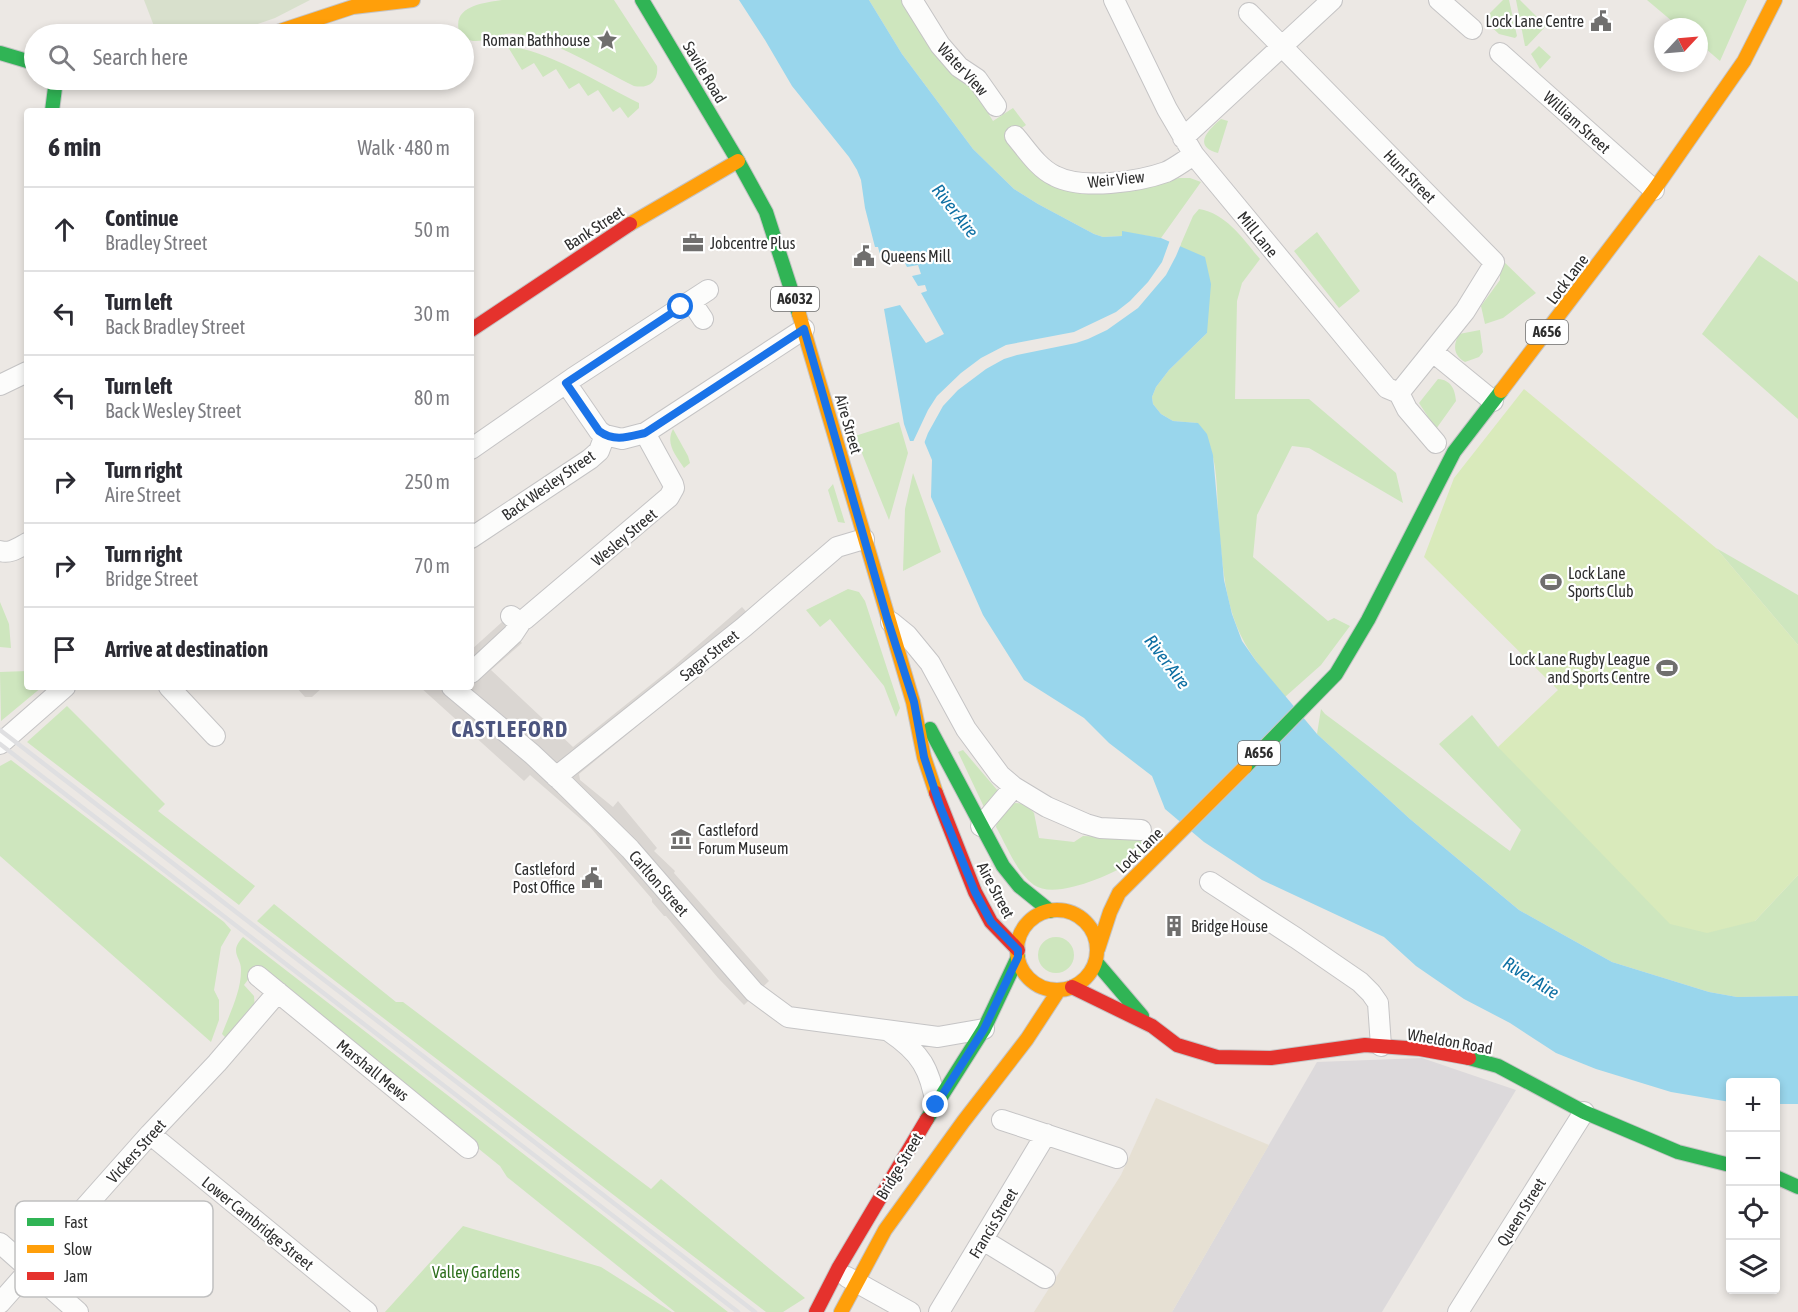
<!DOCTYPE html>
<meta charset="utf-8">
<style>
:root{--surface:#fff;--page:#f2f2f3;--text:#2b2b33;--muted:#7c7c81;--line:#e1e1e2}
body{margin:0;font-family:"Asap Condensed",sans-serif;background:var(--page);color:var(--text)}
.controls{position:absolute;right:18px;bottom:18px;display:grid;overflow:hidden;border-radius:6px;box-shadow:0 3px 9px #0003}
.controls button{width:54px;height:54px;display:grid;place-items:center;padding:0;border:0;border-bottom:2px solid var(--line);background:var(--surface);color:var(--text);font:30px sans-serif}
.compass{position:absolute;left:1654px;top:18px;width:54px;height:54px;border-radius:50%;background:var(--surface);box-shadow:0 3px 9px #0003;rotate:64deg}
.stop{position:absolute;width:18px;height:18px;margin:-14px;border:4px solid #1a73e8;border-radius:50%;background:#fff}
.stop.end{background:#1a73e8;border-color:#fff;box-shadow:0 2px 6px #0008}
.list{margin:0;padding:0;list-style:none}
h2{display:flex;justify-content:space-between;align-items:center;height:78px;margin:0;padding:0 24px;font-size:26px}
h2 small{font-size:20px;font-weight:400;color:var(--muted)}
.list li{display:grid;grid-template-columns:39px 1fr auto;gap:18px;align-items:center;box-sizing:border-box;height:84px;padding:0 24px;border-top:2px solid var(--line)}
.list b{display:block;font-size:22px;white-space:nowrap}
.list p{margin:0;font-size:20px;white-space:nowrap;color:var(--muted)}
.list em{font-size:20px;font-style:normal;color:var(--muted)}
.icon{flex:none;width:33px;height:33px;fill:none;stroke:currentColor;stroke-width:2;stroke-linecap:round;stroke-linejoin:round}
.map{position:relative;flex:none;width:1798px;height:1312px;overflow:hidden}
.search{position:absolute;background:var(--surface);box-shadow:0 3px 9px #0003;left:24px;top:24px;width:450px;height:66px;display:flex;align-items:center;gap:15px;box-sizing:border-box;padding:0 21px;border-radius:33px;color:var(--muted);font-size:22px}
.panel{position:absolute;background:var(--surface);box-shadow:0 3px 9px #0003;left:24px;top:108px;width:450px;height:582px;border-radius:6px}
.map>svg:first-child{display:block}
.industrial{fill:#dcd9db}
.education{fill:#e6e0d3}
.green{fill:#cee6be}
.cemetery{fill:#d8e0cc}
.pitch{fill:#d9eabb}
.plaza{fill:#dad6d2}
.water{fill:#99d6ec}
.pier{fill:#ece8e4}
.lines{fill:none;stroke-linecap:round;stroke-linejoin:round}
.street-casing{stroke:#c5c4c5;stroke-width:22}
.fast-casing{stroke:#c5c4c5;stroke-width:16}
.slow-casing{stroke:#c5c4c5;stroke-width:16}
.jam-casing{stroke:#c5c4c5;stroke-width:16}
.street{stroke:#fcfcfb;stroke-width:20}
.fast{stroke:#30b455;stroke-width:14}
.slow{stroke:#ff9f0a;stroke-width:14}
.jam{stroke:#e5322d;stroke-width:14}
.rail{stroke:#dfdfe1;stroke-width:4.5}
.route{stroke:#1a73e8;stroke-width:8}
.labels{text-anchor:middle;stroke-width:4.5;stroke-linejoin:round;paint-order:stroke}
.shield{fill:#fff;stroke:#6d6d6d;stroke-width:1.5}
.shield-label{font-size:15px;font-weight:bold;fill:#2e2e2e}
.poi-label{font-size:16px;fill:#2e2e2e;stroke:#fff;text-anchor:start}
.street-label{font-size:16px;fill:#2e2e2e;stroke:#fff}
.park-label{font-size:16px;fill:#2c6e1b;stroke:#fff}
.water-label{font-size:18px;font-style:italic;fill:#0d6fa3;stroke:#fff}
.district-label{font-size:22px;font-weight:bold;letter-spacing:1.5px;fill:#4d5680;stroke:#fff}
.key{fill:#fff;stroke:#c0c0c0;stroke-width:1.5}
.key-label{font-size:16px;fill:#2e2e2e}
</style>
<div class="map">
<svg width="1798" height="1312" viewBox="0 0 1798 1312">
<rect width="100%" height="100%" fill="#ece8e4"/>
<!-- industrial -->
<path class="industrial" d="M 1422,1058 L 1516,1090 L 1382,1312 L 1172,1312 L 1317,1062 Z"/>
<!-- education -->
<path class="education" d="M 1156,1098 L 1269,1145 L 1172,1312 L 1034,1312 L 1121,1175 Z"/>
<!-- green -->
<path class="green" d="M 502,0 L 614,0 L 657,66 C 659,81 649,89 634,86 C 600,69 555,41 518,34 C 498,30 482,48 464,38 L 464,34 L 460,34 C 450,6 483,3 502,0 Z
M 869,0 L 909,0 L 965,76 L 993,121 L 1013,108 L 1026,125 L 1007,138 L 1063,187 L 1093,193 L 1114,189 L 1135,189 L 1179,178 L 1190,178 L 1201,182 L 1161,238 L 1122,232 L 1122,236 L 1103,237 L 1094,234 L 1038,204 L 1014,189 L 973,149 L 902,54 Z
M 1503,0 L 1509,0 L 1517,36 L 1515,38 L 1499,34 L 1485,21 L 1485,18 Z
M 1516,0 L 1520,0 L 1546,26 L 1527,46 L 1525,46 Z
M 1647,0 L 1747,0 L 1720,61 L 1699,43 L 1699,27 L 1679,27 Z
M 1539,46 L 1551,57 L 1540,69 L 1531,54 Z
M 508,47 C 542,47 606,87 639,103 L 639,108 L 628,118 L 620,107 L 613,112 L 598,90 L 588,96 L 579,83 L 569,89 L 556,69 L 543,77 L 534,63 L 522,70 Z
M 1221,119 L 1228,121 L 1218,153 C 1192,146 1208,130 1221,119 Z
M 1199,209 C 1227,214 1242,238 1260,259 L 1242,283 L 1237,301 L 1235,399 L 1309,399 L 1396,473 L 1403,503 L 1309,448 L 1292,446 L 1257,515 L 1253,557 L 1328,621 L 1334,618 L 1350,626 L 1321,665 L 1285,697 C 1263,670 1244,650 1233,616 C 1224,588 1222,559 1219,530 C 1216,494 1221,452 1197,423 L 1173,421 L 1161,414 L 1153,404 L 1152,397 L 1156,387 L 1169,370 L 1207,333 L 1180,246 L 1193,216 Z
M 1317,232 L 1360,291 L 1339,308 L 1294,251 Z
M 1759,255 L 1798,282 L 1798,419 L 1702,334 Z
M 1500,258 L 1536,293 L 1503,318 L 1485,324 L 1481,306 L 1500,280 Z
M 1480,330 L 1483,352 L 1479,357 L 1465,362 C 1453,355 1453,345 1459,334 Z
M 1438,379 C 1451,380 1455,389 1456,401 L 1436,429 L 1419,403 Z
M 899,422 L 908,453 L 889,520 L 855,436 Z
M 673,429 L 688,456 L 690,463 L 684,468 C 676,455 665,444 673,429 Z
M 913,473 L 941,552 L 903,571 L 905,509 Z
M 833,484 L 845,523 L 838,522 L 828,490 Z
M 1716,548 L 1798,595 L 1798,645 Z
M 848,589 L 859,592 L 865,601 L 900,708 L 896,717 L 884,686 L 830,619 L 820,627 L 806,610 Z
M 0,602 L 9,624 L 11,648 L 0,647 Z
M 27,671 L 27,687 L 42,687 L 1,721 L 0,672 Z
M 67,706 L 165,804 L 158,811 L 255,886 L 239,905 L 27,742 Z
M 1321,709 L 1325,714 L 1510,851 L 1521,830 L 1439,744 L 1472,715 L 1498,747 L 1755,921 L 1798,875 L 1798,996 L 1737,997 L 1709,992 L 1612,962 L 1519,910 L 1410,819 L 1317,734 Z
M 963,750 L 998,791 L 984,807 L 958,752 Z
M 11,760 L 224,922 L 231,930 L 221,947 L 214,990 L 219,1000 L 219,1020 L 211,1042 L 0,856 L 0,766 Z
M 1015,803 L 1026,804 L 1034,813 L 1039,838 L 1074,842 L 1083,836 L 1137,838 L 1148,847 C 1142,852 1137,859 1130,863 C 1111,875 1055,900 1034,885 C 1016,872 1007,846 996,827 C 998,813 1004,810 1015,803 Z
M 274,904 L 396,1002 L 403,1002 L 651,1189 L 661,1179 L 805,1298 L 783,1312 L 766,1312 L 257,921 Z
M1038 955a18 18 0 1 1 36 0a18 18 0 1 1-36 0Z
M 243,937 L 728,1312 L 675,1312 L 507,1177 L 500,1166 L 256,969 L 244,985 L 254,996 L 255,1009 L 228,1040 L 222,1034 C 229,1015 241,992 241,971 C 242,957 228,953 243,937 Z
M 463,1226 L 601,1267 L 672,1312 L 385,1312 Z"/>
<!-- cemetery -->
<path class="cemetery" d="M 144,0 L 310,0 L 275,18 L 228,34 L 157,34 Z"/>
<!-- pitch -->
<path class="pitch" d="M 1524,389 L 1716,548 L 1798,645 L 1798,875 L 1755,921 L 1707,933 L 1670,924 L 1498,747 L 1558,690 L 1424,557 L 1454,478 Z"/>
<!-- plaza -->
<path class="plaza" d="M 742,607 L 759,626 L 579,774 L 580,780 L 613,807 L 618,801 L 657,848 L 654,851 L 675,871 L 674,873 L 769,981 L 744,1005 L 718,978 L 666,916 L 664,916 L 652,902 L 652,899 L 590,827 L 530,775 L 524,781 L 420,687 L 471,687 L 471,650 L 502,622 L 522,643 L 491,670 L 573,747 L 673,667 Z
M 296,687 L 323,687 L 312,697 L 305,697 Z"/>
<!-- water -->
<path class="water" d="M 739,0 L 869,0 L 902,54 L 973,149 L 1014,189 L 1038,204 L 1094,234 L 1103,237 L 1122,236 L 1122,231 L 1161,238 L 1205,257 L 1211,284 L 1207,333 L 1169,370 L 1156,387 L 1152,397 L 1153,404 L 1161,414 L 1173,421 L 1198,423 L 1207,434 L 1213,455 L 1224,580 L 1232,614 L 1242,641 L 1256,661 L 1317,734 L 1410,819 L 1483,880 L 1519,910 L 1612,962 L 1709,992 L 1737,997 L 1798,996 L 1798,1104 L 1776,1104 L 1776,1082 L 1730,1082 L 1730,1102 L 1671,1092 L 1596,1069 L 1556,1053 L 1510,1023 L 1464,999 L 1416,966 L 1384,937 L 1262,880 L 1204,842 L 1165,809 L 1152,776 L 1109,743 L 1084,718 L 1024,680 L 983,615 L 931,497 L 932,460 L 924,441 L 910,441 L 904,424 L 884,309 L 900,305 L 926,343 L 944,334 L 921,293 L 927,291 L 925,285 L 918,286 L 912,276 L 921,274 L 918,265 L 907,267 L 902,257 L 882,262 L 878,247 L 875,247 L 865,208 L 861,180 L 857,170 L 849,157 L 792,86 L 765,40 Z"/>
<!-- pier -->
<path class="pier" d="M 1170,240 L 1181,244 L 1176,256 L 1166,275 L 1138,308 L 1107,330 L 1088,339 L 1076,343 L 1017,355 L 1004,359 L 986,369 L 958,390 L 943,406 L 928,433 L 923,446 L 922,444 L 912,444 L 928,410 L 937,396 L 961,373 L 981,358 L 1006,345 L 1074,332 L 1116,312 L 1130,301 L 1148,282 L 1162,262 Z"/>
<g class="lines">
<defs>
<path id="street" d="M 912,0 L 940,45 L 959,67 L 977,79 L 996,106
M 1114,0 L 1167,109 L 1194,155 L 1387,388 L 1399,393 L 1407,409 L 1436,443
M 1439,0 L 1472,29
M 1249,13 L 1494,262 L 1491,269 L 1465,311 L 1399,393
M 1500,53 L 1654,190
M 1015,136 C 1027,150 1038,168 1055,176 C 1082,190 1138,182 1166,172 C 1175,168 1185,160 1194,155
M 1183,138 L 1332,0
M 691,301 L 703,319
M 1433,352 L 1493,401
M 566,383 L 599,431 L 605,435
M 0,385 L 27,372
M 471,449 L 573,378 L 708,290
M 471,538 L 590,459 L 599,451 L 605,435 L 622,439 L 645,433 L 804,329
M 0,551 C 10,554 18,548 27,543
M 511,616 L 518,621 L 525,619 L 669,497 L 674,488 L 673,484 L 645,433
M 891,622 L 907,635 L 930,663 L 966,729 L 1000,775 L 1014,787 L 1047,807 L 1086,824 L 1100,828 L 1141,830
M 471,673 L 513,634 L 521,622
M 169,687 L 215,736
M 452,687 L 532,754 L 565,785 L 630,849 L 754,992 L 788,1017 L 938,1037 L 984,1029
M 0,744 L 65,687
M 556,777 L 744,627 L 837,547 L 864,539
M 981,826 L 1014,787
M 1210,882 L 1296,938 L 1360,982 L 1371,993 L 1378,1003 L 1381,1046
M 258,976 L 468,1148
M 890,1032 C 921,1053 930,1069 936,1105
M 1002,1120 L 1117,1158
M 150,1134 L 367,1312
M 983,1240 L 1045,1278
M 0,1243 L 78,1312
M 847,1277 L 910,1312
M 0,1303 L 150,1134 L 217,1063 L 278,992
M 939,1312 L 1046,1134
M 1458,1312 L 1584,1112"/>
<path id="fast" d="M 642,0 L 738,161 L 766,212 L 799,314
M 0,53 L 34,63
M 52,111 L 56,80
M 930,729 L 1003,866 L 1019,886 L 1050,911
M 1245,767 L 1336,674 L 1368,620 L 1454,452 L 1501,391
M 1096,962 L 1142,1016
M 1469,1058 L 1498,1066 L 1584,1112 L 1678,1152 L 1730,1165
M 927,1119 L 984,1029 L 1018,957
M 1776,1177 L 1798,1187"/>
<path id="slow" d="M 353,7 L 413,0
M 271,34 L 374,0
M 630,224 L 738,161
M 799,314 L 913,702 L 924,757 L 936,793
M 1501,391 L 1654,190 L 1744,61 L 1775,0
M1017 950a40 40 0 1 1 80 0a40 40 0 1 1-80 0Z
M 1098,949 L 1110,912 L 1119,893 L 1245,767
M 841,1312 L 885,1230 L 963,1122 L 1027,1039 L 1059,990"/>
<path id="jam" d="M 471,330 L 630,224
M 936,793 L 975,892 L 991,922 L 1018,950
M 1072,987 L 1152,1026 L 1177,1045 L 1217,1057 L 1271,1058 L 1365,1045 L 1420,1049 L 1469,1058
M 816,1312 L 839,1267 L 927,1119"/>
</defs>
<!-- street casing -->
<use href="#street" class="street-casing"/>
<!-- fast casing -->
<use href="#fast" class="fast-casing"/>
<!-- slow casing -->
<use href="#slow" class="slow-casing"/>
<!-- jam casing -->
<use href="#jam" class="jam-casing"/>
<!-- street -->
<use href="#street" class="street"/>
<!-- fast -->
<use href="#fast" class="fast"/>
<!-- slow -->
<use href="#slow" class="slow"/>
<!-- jam -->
<use href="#jam" class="jam"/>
<!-- rail -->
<path class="rail" d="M 0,730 L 755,1312
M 0,744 L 738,1312"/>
</g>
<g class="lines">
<!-- route -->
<path class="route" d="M 681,307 L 566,383 L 599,431 C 614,442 628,437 645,433 L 804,329 L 887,618 L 914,702 L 924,757 L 940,806 L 975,892 L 991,922 L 1018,950 L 1018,957 L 984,1029 L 936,1105"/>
</g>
<!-- icons -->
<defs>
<symbol id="civic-bare" viewBox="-9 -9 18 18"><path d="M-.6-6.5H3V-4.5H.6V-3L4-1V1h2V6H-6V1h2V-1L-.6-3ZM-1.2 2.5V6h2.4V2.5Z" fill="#706f6e" stroke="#fff" stroke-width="2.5" paint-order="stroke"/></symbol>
<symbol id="sight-bare" viewBox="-9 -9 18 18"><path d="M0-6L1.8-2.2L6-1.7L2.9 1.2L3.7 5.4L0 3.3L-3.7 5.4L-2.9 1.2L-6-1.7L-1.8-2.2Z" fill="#706f6e" stroke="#fff" stroke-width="2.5" paint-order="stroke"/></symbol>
<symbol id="office-bare" viewBox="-9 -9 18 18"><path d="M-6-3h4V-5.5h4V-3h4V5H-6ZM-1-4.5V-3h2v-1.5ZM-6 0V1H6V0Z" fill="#706f6e" stroke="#fff" stroke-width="2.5" paint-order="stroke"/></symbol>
<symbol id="stadium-bare" viewBox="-9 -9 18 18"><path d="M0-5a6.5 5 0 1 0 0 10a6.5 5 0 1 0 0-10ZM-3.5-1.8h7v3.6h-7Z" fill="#706f6e" stroke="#fff" stroke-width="2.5" paint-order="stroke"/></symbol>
<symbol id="museum-bare" viewBox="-9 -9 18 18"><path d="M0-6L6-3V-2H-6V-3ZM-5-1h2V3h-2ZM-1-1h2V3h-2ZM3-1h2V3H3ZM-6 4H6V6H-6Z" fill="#706f6e" stroke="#fff" stroke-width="2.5" paint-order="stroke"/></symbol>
<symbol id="building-bare" viewBox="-9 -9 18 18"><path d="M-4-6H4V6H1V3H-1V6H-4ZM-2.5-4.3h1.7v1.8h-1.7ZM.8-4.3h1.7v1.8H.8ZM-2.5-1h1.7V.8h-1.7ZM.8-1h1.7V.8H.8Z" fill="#706f6e" stroke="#fff" stroke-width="2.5" paint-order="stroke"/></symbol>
</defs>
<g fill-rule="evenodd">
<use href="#civic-bare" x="1586" y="6" width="30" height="30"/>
<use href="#sight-bare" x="592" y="25" width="30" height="30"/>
<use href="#office-bare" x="678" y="228" width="30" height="30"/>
<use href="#civic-bare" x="849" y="241" width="30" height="30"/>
<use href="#stadium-bare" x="1536" y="567" width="30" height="30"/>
<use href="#stadium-bare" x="1652" y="653" width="30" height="30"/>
<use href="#museum-bare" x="666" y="824" width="30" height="30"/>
<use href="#civic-bare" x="577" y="863" width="30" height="30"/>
<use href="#building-bare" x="1159" y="911" width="30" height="30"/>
</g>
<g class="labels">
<!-- shield labels -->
<g class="shield">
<rect x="771" y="287" width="48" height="24" rx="4.5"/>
<rect x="1526" y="320" width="42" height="24" rx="4.5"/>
<rect x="1238" y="741" width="42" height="24" rx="4.5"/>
</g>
<g class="shield-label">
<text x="795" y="304">A6032</text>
<text x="1547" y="337">A656</text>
<text x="1259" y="758">A656</text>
</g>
<!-- poi labels -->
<g class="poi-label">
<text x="1584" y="27" text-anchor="end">Lock Lane Centre</text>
<text x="590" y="46" text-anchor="end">Roman Bathhouse</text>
<text x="710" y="249">Jobcentre Plus</text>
<text x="881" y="262">Queens Mill</text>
<text x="1568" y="579">Lock Lane<tspan x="1568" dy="18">Sports Club</tspan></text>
<text x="1650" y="665" text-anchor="end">Lock Lane Rugby League<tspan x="1650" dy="18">and Sports Centre</tspan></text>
<text x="698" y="836">Castleford<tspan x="698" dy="18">Forum Museum</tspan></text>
<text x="575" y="875" text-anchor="end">Castleford<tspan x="575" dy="18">Post Office</tspan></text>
<text x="1191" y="932">Bridge House</text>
</g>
<!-- street labels -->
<g class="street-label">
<text transform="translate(963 69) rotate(47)" y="6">Water View</text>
<text transform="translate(705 72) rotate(59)" y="6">Savile Road</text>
<text transform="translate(1577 122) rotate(42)" y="6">William Street</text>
<text transform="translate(1410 176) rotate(46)" y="6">Hunt Street</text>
<text transform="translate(1116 179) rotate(-6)" y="6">Weir View</text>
<text transform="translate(594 228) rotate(-33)" y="6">Bank Street</text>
<text transform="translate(1258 234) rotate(51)" y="6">Mill Lane</text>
<text transform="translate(1567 279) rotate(-53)" y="6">Lock Lane</text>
<text transform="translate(849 424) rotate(74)" y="6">Aire Street</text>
<text transform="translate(548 485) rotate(-35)" y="6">Back Wesley Street</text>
<text transform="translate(624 537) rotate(-40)" y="6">Wesley Street</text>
<text transform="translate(709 655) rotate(-39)" y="6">Sagar Street</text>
<text transform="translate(1139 850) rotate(-44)" y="6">Lock Lane</text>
<text transform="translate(659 883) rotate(49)" y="6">Carlton Street</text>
<text transform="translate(996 890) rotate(62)" y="6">Aire Street</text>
<text transform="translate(1450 1041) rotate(10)" y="6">Wheldon Road</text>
<text transform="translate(373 1070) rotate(39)" y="6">Marshall Mews</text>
<text transform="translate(136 1151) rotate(-48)" y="6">Vickers Street</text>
<text transform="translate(899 1166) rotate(-59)" y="6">Bridge Street</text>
<text transform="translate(1521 1212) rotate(-58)" y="6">Queen Street</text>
<text transform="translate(258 1223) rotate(39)" y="6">Lower Cambridge Street</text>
<text transform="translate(993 1223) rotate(-59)" y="6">Francis Street</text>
</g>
<!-- park labels -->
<g class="park-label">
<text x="476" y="1278">Valley Gardens</text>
</g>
<!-- water labels -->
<g class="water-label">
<text transform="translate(955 211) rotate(52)" y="6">River Aire</text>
<text transform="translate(1167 662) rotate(53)" y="6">River Aire</text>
<text transform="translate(1531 978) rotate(32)" y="6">River Aire</text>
</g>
<!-- district labels -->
<g class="district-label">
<text x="510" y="737">CASTLEFORD</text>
</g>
</g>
<!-- legend -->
<rect x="15" y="1201" width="198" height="96" rx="9" class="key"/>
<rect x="27" y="1218" width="27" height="8" fill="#30b455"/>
<rect x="27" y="1245" width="27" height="8" fill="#ff9f0a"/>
<rect x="27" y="1272" width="27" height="8" fill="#e5322d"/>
<g class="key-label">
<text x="64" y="1228">Fast</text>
<text x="64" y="1255">Slow</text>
<text x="64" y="1282">Jam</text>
</g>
</svg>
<div class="controls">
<button>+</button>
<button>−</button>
<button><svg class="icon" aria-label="locate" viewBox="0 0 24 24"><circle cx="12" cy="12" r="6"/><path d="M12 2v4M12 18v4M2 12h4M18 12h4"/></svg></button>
<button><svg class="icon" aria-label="layers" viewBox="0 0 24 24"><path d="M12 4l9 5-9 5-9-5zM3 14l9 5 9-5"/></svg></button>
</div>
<svg class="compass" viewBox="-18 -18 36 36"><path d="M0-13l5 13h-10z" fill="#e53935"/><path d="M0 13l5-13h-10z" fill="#7c7c81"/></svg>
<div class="stop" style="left:681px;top:307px"></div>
<div class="stop end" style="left:936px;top:1105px"></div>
<div class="search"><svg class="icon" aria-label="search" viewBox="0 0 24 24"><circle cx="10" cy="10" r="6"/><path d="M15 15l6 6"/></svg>Search here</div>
<section class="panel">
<h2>6 min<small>Walk · 480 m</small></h2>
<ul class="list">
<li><svg class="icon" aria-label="ahead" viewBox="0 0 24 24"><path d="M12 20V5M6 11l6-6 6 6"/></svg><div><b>Continue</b><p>Bradley Street</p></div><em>50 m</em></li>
<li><svg class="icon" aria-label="left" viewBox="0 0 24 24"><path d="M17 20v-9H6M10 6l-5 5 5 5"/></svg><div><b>Turn left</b><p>Back Bradley Street</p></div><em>30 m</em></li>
<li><svg class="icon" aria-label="left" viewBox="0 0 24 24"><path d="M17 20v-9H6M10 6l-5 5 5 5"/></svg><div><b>Turn left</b><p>Back Wesley Street</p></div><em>80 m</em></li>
<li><svg class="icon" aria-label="right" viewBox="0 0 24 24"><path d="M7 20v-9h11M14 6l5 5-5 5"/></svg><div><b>Turn right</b><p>Aire Street</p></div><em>250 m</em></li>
<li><svg class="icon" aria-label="right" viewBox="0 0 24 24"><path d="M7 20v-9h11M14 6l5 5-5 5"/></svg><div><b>Turn right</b><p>Bridge Street</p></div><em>70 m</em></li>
<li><svg class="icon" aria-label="arrive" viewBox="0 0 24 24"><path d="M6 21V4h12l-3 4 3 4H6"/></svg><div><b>Arrive at destination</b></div></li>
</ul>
</section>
</div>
